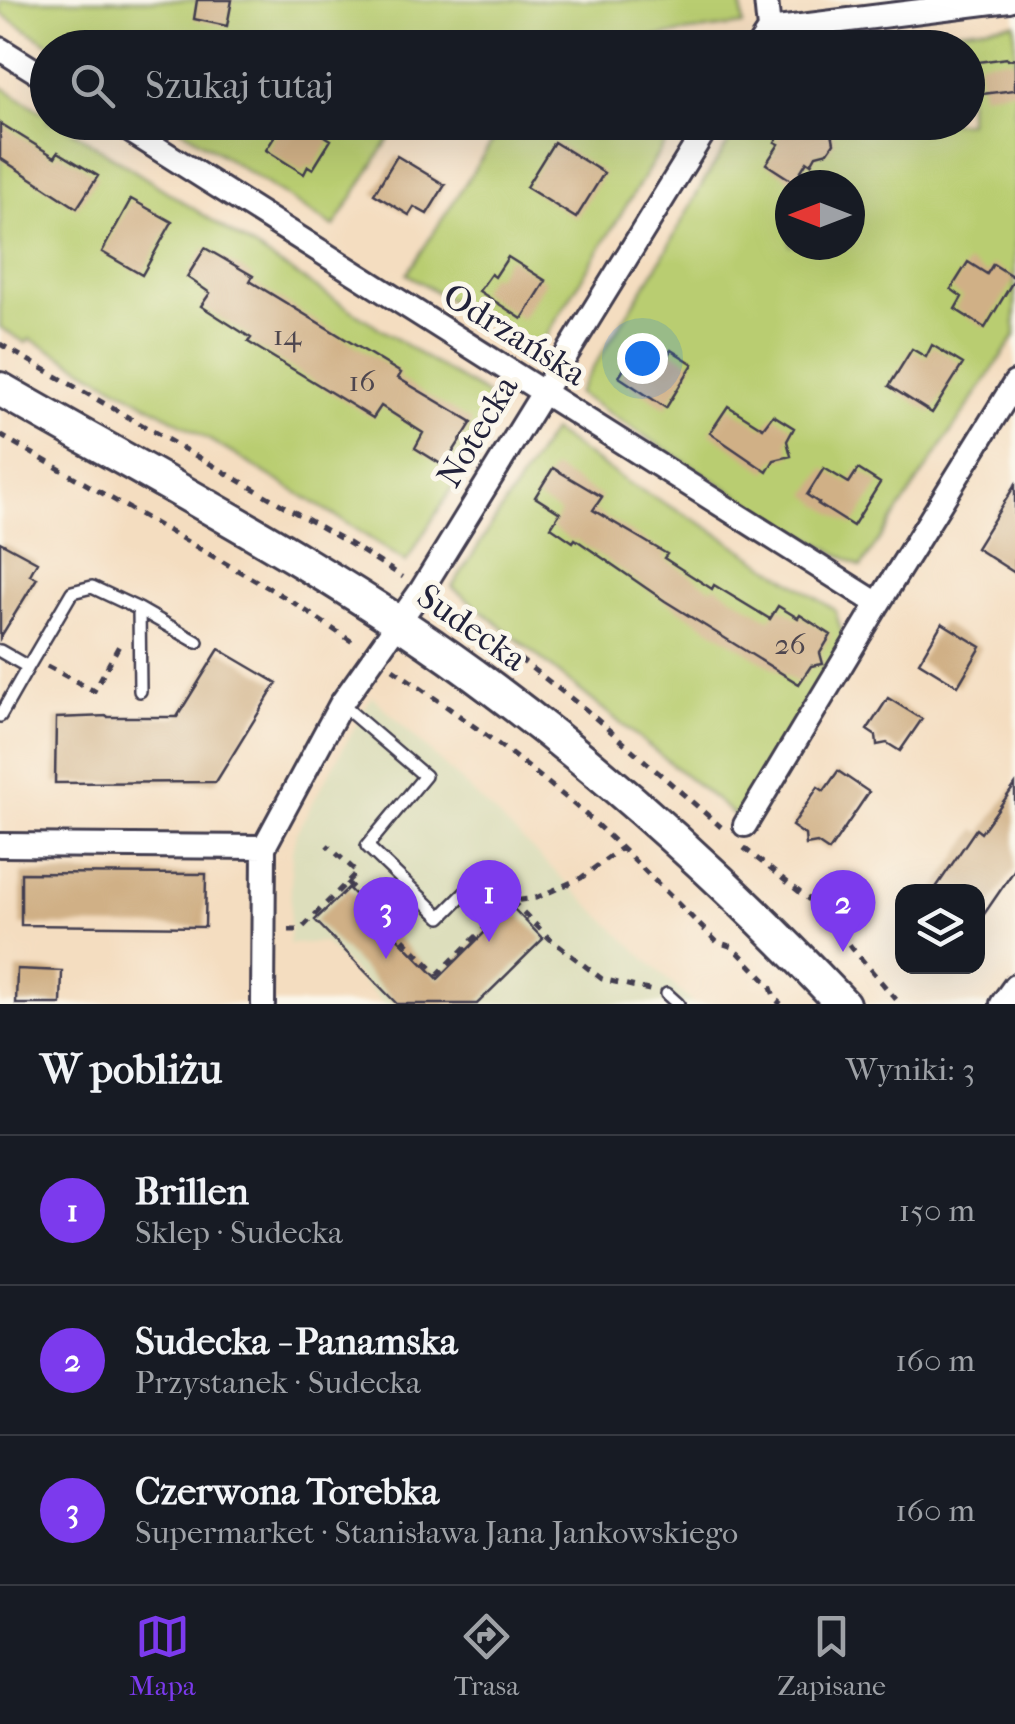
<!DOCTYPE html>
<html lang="pl">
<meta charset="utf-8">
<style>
:root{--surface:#171b24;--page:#242831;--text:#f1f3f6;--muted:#9ea1a6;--line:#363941;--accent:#7c3aed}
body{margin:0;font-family:"IM FELL French Canon",serif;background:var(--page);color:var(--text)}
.controls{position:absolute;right:30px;bottom:30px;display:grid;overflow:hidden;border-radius:20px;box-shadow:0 10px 40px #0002}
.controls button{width:90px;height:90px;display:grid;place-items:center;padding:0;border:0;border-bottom:2px solid var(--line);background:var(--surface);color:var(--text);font:50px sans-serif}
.compass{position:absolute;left:775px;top:170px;width:90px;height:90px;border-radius:50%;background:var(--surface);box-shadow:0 10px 40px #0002;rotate:270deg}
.you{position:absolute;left:642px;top:358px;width:35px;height:35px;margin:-25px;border:8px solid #fff;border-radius:50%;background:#1a73e8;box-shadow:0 0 0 15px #1a73e833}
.badge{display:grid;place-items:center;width:65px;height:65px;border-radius:50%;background:var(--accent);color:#fff;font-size:32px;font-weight:700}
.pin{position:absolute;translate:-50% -82px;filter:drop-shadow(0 2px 5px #0008)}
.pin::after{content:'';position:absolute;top:52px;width:35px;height:30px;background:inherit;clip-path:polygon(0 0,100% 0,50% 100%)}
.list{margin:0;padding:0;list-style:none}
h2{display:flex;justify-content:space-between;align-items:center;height:130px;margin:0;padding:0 40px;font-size:42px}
h2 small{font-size:32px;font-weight:400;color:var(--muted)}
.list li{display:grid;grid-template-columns:65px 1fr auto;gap:30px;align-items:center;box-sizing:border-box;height:150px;padding:0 40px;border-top:2px solid var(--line)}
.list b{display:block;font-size:38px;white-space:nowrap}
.list p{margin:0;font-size:32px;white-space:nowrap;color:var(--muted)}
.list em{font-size:32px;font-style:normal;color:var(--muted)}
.icon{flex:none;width:55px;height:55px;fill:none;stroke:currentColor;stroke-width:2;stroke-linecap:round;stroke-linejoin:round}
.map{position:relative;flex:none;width:1015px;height:1004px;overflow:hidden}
.search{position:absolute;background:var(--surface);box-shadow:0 10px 40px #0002;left:30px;right:30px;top:30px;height:110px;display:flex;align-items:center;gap:25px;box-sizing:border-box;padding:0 35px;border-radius:55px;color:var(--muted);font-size:38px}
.sheet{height:580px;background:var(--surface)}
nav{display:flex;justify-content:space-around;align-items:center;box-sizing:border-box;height:140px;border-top:2px solid var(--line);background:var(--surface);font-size:28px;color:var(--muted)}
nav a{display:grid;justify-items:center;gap:5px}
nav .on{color:var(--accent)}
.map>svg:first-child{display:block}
.built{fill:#dddebc}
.green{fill:#b9cd71;stroke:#6e7856;stroke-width:2.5;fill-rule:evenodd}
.building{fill:#d0b086}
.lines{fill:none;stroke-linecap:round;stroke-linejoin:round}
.lane-casing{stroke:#423e4f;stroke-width:16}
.street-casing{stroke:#423e4f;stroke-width:28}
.secondary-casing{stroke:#423e4f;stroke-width:38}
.path{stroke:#423e4f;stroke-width:5;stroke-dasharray:8 8;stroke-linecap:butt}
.lane{stroke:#fff;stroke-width:11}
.street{stroke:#fff;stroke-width:22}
.secondary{stroke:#fff;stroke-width:32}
.labels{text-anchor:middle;stroke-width:10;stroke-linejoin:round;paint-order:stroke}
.number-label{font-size:30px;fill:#4e464e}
.street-label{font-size:35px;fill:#22223b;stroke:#fbf7ec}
</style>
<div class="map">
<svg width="1015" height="1004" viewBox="0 0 1015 1004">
<rect width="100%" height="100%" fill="#fbf7ec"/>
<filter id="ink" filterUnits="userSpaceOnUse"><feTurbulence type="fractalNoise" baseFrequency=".01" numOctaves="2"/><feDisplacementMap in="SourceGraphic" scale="20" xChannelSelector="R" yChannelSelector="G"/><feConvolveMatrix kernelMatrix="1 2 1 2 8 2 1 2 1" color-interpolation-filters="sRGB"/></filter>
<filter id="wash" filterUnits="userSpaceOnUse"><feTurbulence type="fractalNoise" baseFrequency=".0048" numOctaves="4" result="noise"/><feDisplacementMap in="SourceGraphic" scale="40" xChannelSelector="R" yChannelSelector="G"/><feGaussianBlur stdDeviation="2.25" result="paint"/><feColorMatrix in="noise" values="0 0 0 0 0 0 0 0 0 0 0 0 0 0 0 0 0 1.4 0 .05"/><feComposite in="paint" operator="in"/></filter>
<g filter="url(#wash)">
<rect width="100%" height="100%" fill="#f4ddc0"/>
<!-- built -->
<path class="built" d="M 372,696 L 693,1004 L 384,1004 L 324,942 L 289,944 L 292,851 L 296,833 Z"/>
<!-- green -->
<path class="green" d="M 0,0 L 741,0 L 743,25 L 647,38 L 651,48 L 55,48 L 0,13 Z
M 1015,23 L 1015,336 L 861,567 L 766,513 L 577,393 L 658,265 L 704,181 L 741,123 L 968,122 L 968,48 L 824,47 ZM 790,185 L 850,185 L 850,245 L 790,245 Z
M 0,86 L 47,115 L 48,122 L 60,123 L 429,360 L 504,405 L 406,562 C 285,481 157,409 30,339 L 26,343 L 0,327 Z
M 172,123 L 399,123 L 334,227 Z
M 504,123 L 677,123 L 536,353 L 407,274 Z
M 552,431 L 628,483 L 704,525 L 835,610 L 846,646 L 738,818 L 452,587 Z"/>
<g id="blocks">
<!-- building -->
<path class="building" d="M 197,0 L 232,0 L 227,26 L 194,19 Z
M 1007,58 L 1008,60 L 1015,59 L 1015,90 L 982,94 L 978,62 Z
M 284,122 L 319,122 L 314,129 L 331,140 L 313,169 L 308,166 L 304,174 L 266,150 Z
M 787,122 L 830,122 L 834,143 L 828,152 L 816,155 L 811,164 L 807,161 L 794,182 L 766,164 L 779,144 L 775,142 Z
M 0,123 L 55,157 L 58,152 L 98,176 L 77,208 L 0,158 Z
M 554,142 L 604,173 L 576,218 L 526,187 Z
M 397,156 L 445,185 L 427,214 L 414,207 L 409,215 L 374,194 Z
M 131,199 L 172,222 L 142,275 L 102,252 Z
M 205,248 L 253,276 L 250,281 L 401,373 L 398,378 L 472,422 L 444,466 L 415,448 L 423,433 L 381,406 L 373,418 L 248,342 L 251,338 L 201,306 L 210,293 L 187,277 Z
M 508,257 L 546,281 L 522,319 L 479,291 L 491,274 L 495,277 Z
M 968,262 L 987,274 L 993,264 L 1015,278 L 985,328 L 955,309 L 962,297 L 951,289 Z
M 932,345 L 963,364 L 932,413 L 889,386 L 912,349 L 926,357 Z
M 637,348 L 663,364 L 671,350 L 693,364 L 666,408 L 619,377 Z
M 728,406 L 763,428 L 773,415 L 794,428 L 787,441 L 791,456 L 774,460 L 767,472 L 710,433 Z
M 553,468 L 602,497 L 593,510 L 667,554 L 664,558 L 712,589 L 714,585 L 770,619 L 778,606 L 798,618 L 800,615 L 831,635 L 820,653 L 823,664 L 811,666 L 799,684 L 665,601 L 575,539 L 573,542 L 551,527 L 560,513 L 535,497 Z
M 824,468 L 849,483 L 858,469 L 880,483 L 853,526 L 818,504 L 819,503 L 807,495 Z
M 1015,485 L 1015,573 L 976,548 Z
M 0,542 L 37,562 L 30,575 L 37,578 L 0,638 Z
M 942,623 L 981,647 L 958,686 L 919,662 Z
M 219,649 L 277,683 L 216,782 L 55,783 L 56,718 L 107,716 L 107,717 L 177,717 Z
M 888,698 L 922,719 L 900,751 L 887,743 L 877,745 L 876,736 L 867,730 Z
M 838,771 L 869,792 L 829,851 L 817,843 L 806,845 L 805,835 L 792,826 L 818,787 L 824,791 Z
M 1015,785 L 1015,869 L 978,923 L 978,892 L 933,892 L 976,829 L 981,833 Z
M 21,873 L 206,874 L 205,927 L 21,925 Z
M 348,888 L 438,979 L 511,906 L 543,939 L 477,1004 L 397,1004 L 315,920 Z
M 17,969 L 62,971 L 61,1004 L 16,1004 Z"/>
</g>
</g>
<g filter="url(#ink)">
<use href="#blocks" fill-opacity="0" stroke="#423e4f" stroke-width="2.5"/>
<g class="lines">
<defs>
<path id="lane" d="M 139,609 L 197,642
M 0,651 L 28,667 L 0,716
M 28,667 L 72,592 L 92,587 L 139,609 L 140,691
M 341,704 L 425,776 L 367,846 L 441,917 L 473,885
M 667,994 L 678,1004"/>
<path id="street" d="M 769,30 L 1009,0
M 757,48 L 769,30 L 766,0
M 0,49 L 48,79
M 116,122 L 878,604 L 1015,383
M 745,825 L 878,604
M 0,845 L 264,847
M 263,1004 L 264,847 L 341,704 L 422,589 L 710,122
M 1002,1004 L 1015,986"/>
<path id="secondary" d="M 0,389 C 164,483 342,575 493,689 C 619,783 735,890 843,1004"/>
</defs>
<!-- lane casing -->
<use href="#lane" class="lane-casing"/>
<!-- street casing -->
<use href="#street" class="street-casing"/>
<!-- secondary casing -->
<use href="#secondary" class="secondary-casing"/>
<!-- path -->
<path class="path" d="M 0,344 L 347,542 L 403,577
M 0,435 L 288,599 L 354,643
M 441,603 L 479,628 L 585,709 L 721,827
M 47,666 L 94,691 L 121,642
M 393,669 C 458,714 524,761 584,813 C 630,855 673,899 717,942 L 733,947 L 770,985 L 775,999 L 781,1004
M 744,848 L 826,913 L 852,948 L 900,1004
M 347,882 L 438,974 L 512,901 L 536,898 L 581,878 L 621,848
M 512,901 L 550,939 L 602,979 L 653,991
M 289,930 L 300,930 L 357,872 L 327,845"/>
<!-- lane -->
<use href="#lane" class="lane"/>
<!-- street -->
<use href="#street" class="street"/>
<!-- secondary -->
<use href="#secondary" class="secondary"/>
</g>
</g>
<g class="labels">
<!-- number labels -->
<g class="number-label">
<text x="287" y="345">14</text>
<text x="362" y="391">16</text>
<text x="790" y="654">26</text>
</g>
<!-- street labels -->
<g class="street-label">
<text transform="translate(515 334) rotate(32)" y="12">Odrzańska</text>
<text transform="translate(477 431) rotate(-59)" y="12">Notecka</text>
<text transform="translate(472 627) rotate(35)" y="12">Sudecka</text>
</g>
</g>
</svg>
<div class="controls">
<button><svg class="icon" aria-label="layers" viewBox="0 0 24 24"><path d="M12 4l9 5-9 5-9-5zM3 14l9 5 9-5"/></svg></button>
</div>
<svg class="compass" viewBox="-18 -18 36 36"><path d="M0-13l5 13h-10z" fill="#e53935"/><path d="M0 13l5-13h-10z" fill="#9ea1a6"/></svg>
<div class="you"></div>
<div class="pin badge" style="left:489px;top:942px">1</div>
<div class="pin badge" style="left:843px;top:952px">2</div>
<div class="pin badge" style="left:386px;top:959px">3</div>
<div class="search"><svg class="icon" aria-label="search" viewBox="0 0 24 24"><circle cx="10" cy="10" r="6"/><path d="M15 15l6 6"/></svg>Szukaj tutaj</div>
</div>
<section class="sheet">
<h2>W pobliżu<small>Wyniki: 3</small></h2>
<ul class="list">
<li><span class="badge">1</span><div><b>Brillen</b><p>Sklep · Sudecka</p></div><em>150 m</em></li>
<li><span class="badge">2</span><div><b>Sudecka - Panamska</b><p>Przystanek · Sudecka</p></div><em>160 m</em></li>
<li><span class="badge">3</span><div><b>Czerwona Torebka</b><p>Supermarket · Stanisława Jana Jankowskiego</p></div><em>160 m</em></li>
</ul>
</section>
<nav>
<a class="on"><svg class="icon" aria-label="map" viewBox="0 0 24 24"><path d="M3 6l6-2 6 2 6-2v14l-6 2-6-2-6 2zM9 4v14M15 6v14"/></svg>Mapa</a>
<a><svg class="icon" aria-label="directions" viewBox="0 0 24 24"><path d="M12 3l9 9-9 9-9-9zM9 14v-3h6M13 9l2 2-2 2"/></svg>Trasa</a>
<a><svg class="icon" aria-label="saved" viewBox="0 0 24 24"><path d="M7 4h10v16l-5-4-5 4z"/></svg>Zapisane</a>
</nav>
